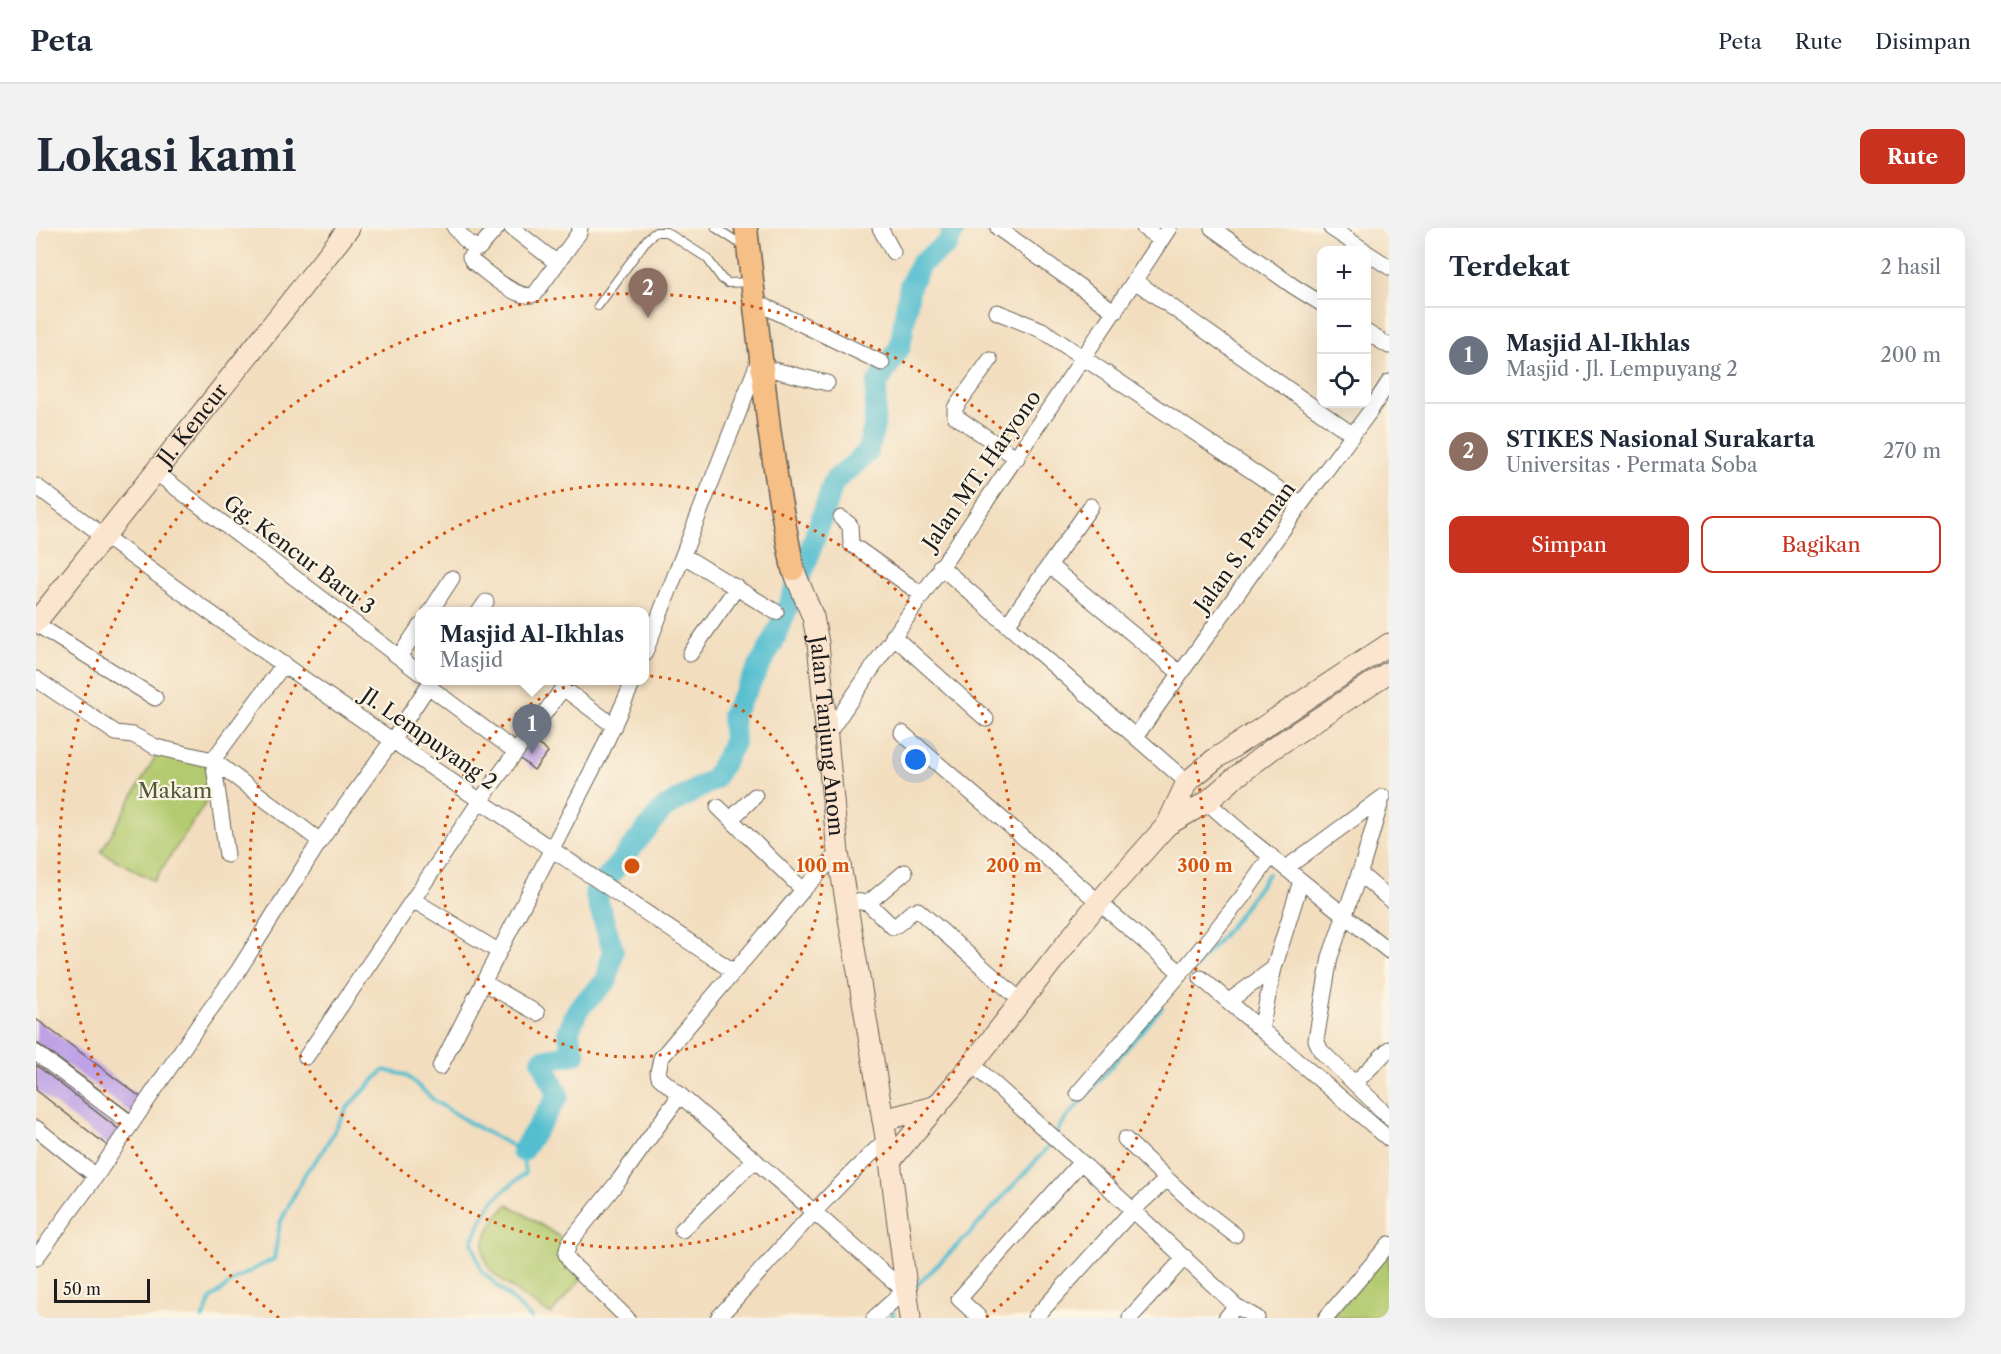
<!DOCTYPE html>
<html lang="id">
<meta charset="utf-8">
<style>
:root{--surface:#fff;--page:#f2f2f3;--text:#1f2937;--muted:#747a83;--line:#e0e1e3;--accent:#c8321e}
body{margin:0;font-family:"Libre Caslon Text",serif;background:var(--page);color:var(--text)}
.controls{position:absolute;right:18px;top:18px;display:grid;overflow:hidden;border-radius:12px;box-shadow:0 6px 24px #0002}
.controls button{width:54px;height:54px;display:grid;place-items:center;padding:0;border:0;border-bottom:2px solid var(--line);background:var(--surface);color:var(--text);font:30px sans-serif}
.scale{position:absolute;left:18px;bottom:15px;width:96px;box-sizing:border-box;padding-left:6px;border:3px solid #1c1c1c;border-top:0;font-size:16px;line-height:21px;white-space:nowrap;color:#1c1c1c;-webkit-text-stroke:4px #fcf5e5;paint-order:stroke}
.you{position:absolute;left:880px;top:532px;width:21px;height:21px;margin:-15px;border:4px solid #fff;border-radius:50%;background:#1a73e8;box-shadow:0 0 0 9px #1a73e833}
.badge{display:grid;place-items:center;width:39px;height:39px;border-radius:50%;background:var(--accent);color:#fff;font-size:20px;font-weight:700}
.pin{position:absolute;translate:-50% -50px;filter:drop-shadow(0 2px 3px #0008)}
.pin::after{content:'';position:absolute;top:32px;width:21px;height:18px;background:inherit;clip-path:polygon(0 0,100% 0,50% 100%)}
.popup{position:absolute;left:379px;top:379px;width:234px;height:78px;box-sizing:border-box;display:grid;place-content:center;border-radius:12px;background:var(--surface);filter:drop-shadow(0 2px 4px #0005);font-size:20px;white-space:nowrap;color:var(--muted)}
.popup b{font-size:22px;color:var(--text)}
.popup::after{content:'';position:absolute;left:50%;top:100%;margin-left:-12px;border:12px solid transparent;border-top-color:var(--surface)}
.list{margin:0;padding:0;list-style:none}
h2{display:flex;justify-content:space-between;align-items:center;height:78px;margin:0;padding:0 24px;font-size:26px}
h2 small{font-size:20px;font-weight:400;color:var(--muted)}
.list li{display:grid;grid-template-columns:39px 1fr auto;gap:18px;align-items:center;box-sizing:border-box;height:96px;padding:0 24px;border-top:2px solid var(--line)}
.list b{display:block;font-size:22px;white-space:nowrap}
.list p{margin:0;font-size:20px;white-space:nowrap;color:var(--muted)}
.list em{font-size:20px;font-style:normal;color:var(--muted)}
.actions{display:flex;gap:12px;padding:18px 24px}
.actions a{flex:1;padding:14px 0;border:2px solid var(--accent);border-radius:12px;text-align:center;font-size:21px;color:var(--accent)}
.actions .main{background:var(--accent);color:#fff}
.icon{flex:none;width:33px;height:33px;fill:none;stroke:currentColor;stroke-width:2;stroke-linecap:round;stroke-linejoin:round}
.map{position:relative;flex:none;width:1353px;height:1090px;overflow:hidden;border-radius:12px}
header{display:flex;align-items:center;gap:36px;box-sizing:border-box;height:84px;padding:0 30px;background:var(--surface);border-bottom:2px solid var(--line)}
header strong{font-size:28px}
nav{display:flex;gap:33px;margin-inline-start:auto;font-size:21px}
.intro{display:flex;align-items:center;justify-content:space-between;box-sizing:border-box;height:144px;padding:0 36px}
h1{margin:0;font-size:42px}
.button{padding:15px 27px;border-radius:12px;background:var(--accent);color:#fff;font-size:21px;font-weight:700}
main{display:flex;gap:36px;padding:0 36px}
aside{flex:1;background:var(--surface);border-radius:12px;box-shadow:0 6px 24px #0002}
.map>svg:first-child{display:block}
.green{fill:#b4ca6f;stroke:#687346;stroke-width:1.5}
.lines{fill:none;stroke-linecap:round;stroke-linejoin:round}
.stream{stroke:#53becf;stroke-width:4}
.river{stroke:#53becf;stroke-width:22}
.building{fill:#bea2e5}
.lane-casing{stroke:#676055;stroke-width:10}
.street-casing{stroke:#676055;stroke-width:17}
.secondary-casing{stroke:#676055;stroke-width:23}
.primary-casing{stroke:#676055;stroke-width:25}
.lane{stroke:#fff;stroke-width:8}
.street{stroke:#fff;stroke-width:15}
.secondary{stroke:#fbe5cf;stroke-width:21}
.primary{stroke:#f5bf86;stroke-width:22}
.ring{fill:none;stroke:#d4530e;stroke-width:3;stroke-dasharray:3 6}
.labels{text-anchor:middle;stroke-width:4.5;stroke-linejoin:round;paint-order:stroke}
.street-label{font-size:21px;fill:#1c1c1c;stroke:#fcf5e5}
.park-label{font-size:21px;fill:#515939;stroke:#fcf5e5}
.centre{fill:#d4530e;stroke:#fcf5e5;stroke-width:3}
.ring-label{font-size:18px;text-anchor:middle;font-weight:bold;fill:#d4530e;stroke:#fcf5e5;stroke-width:4.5;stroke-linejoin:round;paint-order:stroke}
</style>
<header>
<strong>Peta</strong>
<nav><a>Peta</a><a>Rute</a><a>Disimpan</a></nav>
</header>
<div class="intro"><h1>Lokasi kami</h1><a class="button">Rute</a></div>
<main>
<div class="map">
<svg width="1353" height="1090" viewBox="0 0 1353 1090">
<rect width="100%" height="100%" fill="#fcf5e5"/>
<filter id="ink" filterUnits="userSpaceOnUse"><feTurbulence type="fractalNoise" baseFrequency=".0167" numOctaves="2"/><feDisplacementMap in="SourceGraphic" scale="12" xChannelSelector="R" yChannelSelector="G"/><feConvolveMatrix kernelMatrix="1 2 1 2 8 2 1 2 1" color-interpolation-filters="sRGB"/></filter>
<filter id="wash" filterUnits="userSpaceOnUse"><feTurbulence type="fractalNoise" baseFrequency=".008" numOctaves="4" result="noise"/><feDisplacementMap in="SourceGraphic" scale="24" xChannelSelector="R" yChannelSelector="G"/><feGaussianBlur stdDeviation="1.35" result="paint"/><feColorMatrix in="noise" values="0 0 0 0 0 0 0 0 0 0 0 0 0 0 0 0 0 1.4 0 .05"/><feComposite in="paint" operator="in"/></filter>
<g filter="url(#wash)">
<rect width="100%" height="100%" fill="#f2ddbe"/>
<!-- green -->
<path class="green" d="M 122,524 L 173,535 L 176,569 L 171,570 L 169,576 L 118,653 L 65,624 Z
M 472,976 L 532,1014 L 546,1050 L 515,1086 C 500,1078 488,1070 476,1060 C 468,1054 457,1047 452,1038 C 439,1016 457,992 472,976 Z
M 1353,1025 L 1353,1090 L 1295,1090 Z"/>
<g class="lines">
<!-- stream -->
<path class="stream" d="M 1154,746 L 1197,695 L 1232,646
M 1020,907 L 1024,898 L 1126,779
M 877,1061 L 936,1003 L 1017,914
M 856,1080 L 857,1090
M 167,1090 L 175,1071 L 201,1050 L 238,1031 L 244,995 L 270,944 L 285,926 L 312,879 L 348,842 L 370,847 L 400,874 L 439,898 L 486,923 L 489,946 C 457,969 451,977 436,1014 L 445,1042 L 495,1090"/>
<!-- river -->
<path class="river" d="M 486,923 L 522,868 L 506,832 L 539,826 L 532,804 L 542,781 L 571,752 L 577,722 L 559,665 L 627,581 L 678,551 L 698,515 L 696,487 L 737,414 L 770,335 L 798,253 L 831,225 L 838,199 L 841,156 L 864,119 L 874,57 L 885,35 L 911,16 L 919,0"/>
</g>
<g id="blocks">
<!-- building -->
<path class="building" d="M 495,511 L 512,524 L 498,542 L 481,528 Z
M 0,791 L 107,871 L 96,886 L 0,814 Z
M 0,837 L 85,903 L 73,919 L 0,862 Z"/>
</g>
</g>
<g filter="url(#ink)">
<use href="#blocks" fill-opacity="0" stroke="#676055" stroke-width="1.5"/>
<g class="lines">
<defs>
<path id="lane" d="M 680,0 L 709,19
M 562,78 L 612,10 L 620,4 L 630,4 L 671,30 L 686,51 L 692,55 L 714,54"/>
<path id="street" d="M 419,0 L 432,15 L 443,20 L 461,0
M 476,0 L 521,35
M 844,0 L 857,24
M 962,0 L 1079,84
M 1108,0 L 1125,12
M 1176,0 L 1257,58 L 1286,76
M 1295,0 L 1328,22
M 1330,24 L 1353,39
M 434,29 L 437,34 C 451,44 482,74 499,66 L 543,5 L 544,0
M 1099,53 L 1317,207
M 718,73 L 846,135
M 961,84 L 1006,102 L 1265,276
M 1330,104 L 1353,118
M 954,132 L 919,180 L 919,188 L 981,230
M 726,142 L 738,142 L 791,155
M 118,243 L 384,445
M 0,258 C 227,427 462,586 697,743
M 805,290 L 814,297 L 815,316 L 885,366
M 648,328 L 740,384
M 904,338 L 1151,554
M 1014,338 L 1144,445
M 394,384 L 416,350
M 443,384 L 450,374
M 0,396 L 119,470
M 971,397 L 1055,278
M 857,408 L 950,491
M 654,426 L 701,359
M 608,427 L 723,132
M 363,429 L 384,398
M 0,451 L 80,505 L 97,507 L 120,519 L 177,532 L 284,613
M 392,458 L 480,524
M 866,505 L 1145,745 L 1042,865
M 791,507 C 905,338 1022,171 1133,0
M 1100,508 L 1265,276 L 1332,186 L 1353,154
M 177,532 L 248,436
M 177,532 L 191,627
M 1346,570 L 1327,635 L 1294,729 L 1280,812 L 1285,823 L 1353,889
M 1171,574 L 1213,611 L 1353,723
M 682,579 L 767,662
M 695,591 L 719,568
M 802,625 L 767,662 L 625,830 L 622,844 L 623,849 L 644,867 L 871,1065
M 1250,640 L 1347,569
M 1323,645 L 1353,671
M 377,672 L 462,723
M 810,672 L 832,675 L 857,699 C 867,695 872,683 882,682 L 985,773
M 832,675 L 869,644
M 1145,745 L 1207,668 L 1235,628
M 1165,750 L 1353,911
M 447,754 L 501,785
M 1193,773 L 1238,740
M 1225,801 L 1238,740 L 1265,653
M 0,825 L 90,892
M 270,829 L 444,573 L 527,460 L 578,498
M 936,836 L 1045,934 L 1200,1078 L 1221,1090
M 404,839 L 566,523 L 598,452
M 1319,855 L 1353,821
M 0,900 L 60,948
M 1089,911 L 1131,951
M 646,1002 L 719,932
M 0,1030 L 60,948 L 162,798 L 202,743 L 284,613 L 356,513 L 396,452
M 591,1090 L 534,1034 L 530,1026 L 533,1015 L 584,951 L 644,867
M 682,1090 C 737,1030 790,967 850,912
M 838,1090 L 868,1063
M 944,1090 L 923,1071 L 1045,934
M 999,1090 L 1097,982 L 1131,951 L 1155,973 L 1199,1007
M 1094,1090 L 1149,1029
M 1190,1090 L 1200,1078
M 1290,1090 L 1353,1016"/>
<g id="secondary">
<path id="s1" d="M 757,341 L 777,389 L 782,415 L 802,625 L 854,933 L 874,1090"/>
<path id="s2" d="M 0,394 L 313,0"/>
<path d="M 1131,597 L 1171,574 L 1196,552 L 1236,521 L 1353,444"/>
<path d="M 847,892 L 902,878"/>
<path d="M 854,933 L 936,836 L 1062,675 L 1131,597 L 1151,554 L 1179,531 L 1353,416"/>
</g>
<path id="primary" d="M 710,0 L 733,200 L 743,267 L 757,341"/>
</defs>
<!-- lane casing -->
<use href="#lane" class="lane-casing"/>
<!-- street casing -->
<use href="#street" class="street-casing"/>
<!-- secondary casing -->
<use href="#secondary" class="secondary-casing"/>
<!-- primary casing -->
<use href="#primary" class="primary-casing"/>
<!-- lane -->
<use href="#lane" class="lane"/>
<!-- street -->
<use href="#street" class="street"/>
<!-- secondary -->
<use href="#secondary" class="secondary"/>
<!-- primary -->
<use href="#primary" class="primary"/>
</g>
</g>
<!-- distance rings -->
<g class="ring">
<circle cx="596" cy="638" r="191"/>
<circle cx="596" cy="638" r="382"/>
<path d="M243 1090A573 573 0 1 1 949 1090"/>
</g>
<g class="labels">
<!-- street labels -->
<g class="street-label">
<text dy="7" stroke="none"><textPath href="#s2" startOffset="252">Jl. Kencur</textPath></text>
<text transform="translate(946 242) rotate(-55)" y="7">Jalan MT. Haryono</text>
<text transform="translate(1209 319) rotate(-54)" y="7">Jalan S. Parman</text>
<text transform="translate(263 327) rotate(37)" y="7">Gg. Kencur Baru 3</text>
<text dy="7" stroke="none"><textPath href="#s1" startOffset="172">Jalan Tanjung Anom</textPath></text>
<text transform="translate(393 511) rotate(35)" y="7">Jl. Lempuyang 2</text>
</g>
<!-- park labels -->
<g class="park-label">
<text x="139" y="570">Makam</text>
</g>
</g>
<circle cx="596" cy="638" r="9" class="centre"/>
<g class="ring-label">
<text x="787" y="644">100 m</text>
<text x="978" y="644">200 m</text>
<text x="1169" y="644">300 m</text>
</g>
</svg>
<div class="controls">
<button>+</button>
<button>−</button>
<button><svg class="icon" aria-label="locate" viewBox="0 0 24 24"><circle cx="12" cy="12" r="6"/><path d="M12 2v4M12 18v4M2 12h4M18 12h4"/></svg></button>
</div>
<div class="scale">50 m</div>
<div class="you"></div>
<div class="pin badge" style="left:496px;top:526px;background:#6b7280">1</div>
<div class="popup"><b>Masjid Al-Ikhlas</b>Masjid</div>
<div class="pin badge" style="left:612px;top:90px;background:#8d6e63">2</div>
</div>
<aside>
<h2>Terdekat<small>2 hasil</small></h2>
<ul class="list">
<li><span class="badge" style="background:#6b7280">1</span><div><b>Masjid Al-Ikhlas</b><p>Masjid · Jl. Lempuyang 2</p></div><em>200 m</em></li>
<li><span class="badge" style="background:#8d6e63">2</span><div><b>STIKES Nasional Surakarta</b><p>Universitas · Permata Soba</p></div><em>270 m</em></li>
</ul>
<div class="actions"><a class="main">Simpan</a><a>Bagikan</a></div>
</aside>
</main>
